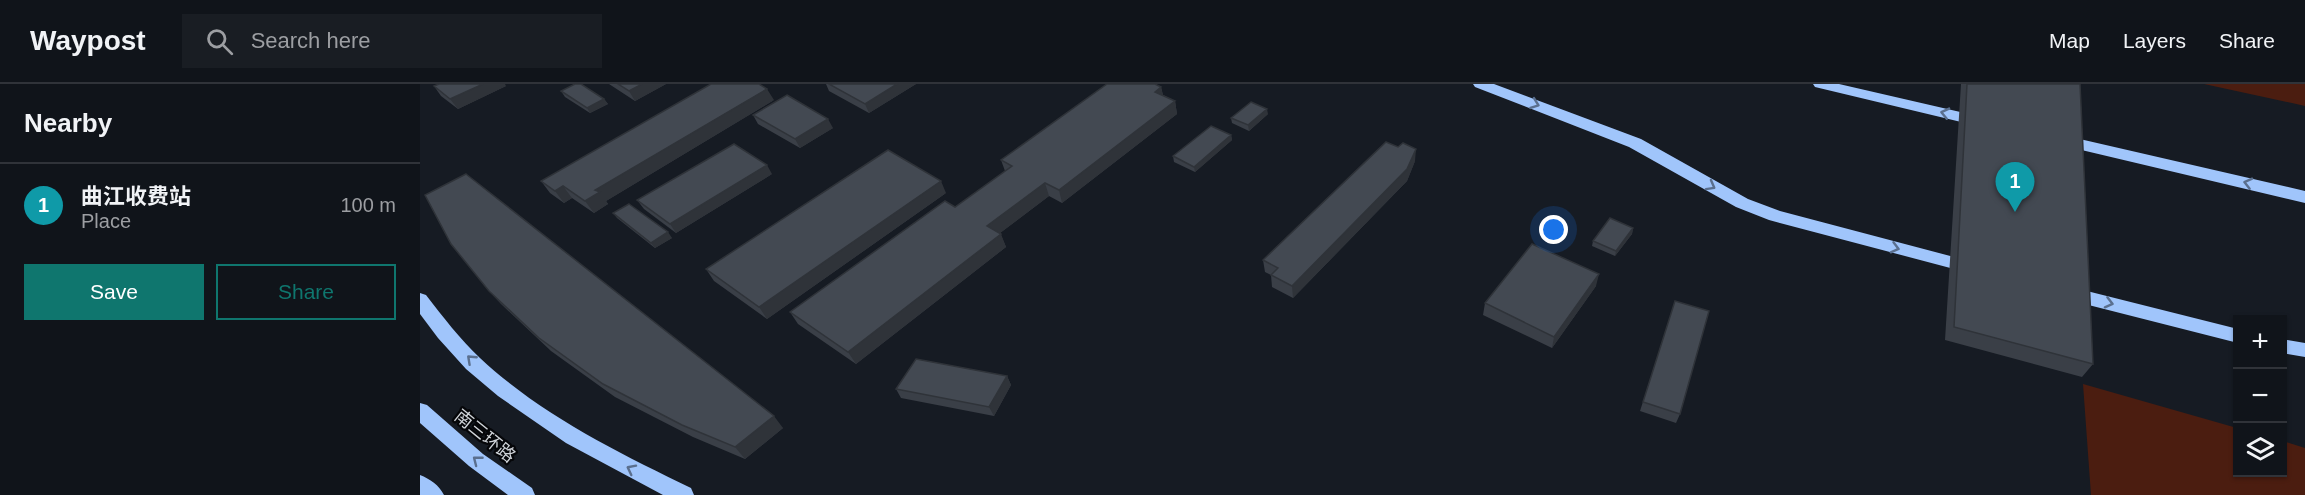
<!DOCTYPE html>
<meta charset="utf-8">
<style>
:root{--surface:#10141a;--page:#191d23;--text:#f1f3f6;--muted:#9c9ea2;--line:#303339;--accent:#0f766e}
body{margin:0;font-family:Arial,"Noto Sans SC",sans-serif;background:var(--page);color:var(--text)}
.controls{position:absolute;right:18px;bottom:18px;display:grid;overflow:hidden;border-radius:0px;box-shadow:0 2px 4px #0004}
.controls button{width:54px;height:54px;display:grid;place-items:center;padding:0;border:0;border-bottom:2px solid var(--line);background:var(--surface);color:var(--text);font:30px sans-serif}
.you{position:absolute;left:1134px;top:146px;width:21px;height:21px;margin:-15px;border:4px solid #fff;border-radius:50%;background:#1a73e8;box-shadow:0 0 0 9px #1a73e833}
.badge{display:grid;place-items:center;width:39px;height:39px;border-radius:50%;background:var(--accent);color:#fff;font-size:20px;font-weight:700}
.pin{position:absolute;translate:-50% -50px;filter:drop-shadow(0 2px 3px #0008)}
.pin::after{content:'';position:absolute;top:32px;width:21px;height:18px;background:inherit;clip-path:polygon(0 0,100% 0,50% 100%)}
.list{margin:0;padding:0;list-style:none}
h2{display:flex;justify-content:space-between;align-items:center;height:78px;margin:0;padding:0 24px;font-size:26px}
h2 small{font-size:20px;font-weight:400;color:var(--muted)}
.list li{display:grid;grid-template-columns:39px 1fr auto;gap:18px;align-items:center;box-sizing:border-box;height:84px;padding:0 24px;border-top:2px solid var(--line)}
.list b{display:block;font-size:22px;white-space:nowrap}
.list p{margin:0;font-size:20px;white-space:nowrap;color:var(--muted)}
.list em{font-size:20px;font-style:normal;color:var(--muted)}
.actions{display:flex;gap:12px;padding:18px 24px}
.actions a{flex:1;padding:14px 0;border:2px solid var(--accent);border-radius:0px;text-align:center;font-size:21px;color:var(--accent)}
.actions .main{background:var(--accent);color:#fff}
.icon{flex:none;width:33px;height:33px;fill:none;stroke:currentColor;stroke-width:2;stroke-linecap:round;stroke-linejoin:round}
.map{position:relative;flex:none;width:1885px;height:411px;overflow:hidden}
header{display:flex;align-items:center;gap:36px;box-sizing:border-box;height:84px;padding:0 30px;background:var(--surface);border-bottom:2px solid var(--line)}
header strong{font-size:28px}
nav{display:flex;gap:33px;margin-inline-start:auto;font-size:21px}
.search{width:420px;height:54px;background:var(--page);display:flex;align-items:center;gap:15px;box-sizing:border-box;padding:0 21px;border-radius:0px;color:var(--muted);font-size:22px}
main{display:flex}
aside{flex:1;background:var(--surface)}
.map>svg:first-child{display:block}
.green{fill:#4b1d10}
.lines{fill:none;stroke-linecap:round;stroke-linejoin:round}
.highway{fill:#a0c5fb;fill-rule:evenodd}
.wall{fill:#3a3f47}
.shaded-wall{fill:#2f3339}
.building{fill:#434952;stroke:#2f3339;stroke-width:1.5}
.oneway{stroke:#5a6f8e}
.labels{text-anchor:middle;stroke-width:4.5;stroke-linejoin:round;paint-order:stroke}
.street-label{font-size:18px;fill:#d0d4d9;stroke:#050609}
</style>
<header>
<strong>Waypost</strong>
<div class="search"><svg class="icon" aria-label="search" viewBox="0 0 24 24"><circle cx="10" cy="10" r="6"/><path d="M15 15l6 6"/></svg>Search here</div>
<nav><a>Map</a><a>Layers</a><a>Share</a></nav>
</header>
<main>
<aside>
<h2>Nearby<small></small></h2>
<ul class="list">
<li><span class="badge" style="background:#0f9aa8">1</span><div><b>曲江收费站</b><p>Place</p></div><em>100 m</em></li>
</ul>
<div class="actions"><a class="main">Save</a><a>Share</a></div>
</aside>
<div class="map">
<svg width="1885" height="411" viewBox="0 0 1885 411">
<rect width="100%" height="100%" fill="#161b23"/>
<!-- green -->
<path class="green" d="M 1784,0 L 1885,0 L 1885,22 L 1872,19 Z
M 1663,300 L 1817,344 L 1818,388 L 1862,388 L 1863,357 L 1885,364 L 1885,411 L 1671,411 Z"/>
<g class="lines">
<!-- highway -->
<path class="highway" d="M 1053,0 L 1074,0 L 1221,55 L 1328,115 L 1360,127 L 1553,178 L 1559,179 L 1562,184 L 1559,189 L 1553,190 L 1349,136 L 1316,123 L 1209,63 L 1055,3 Z
M 1393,0 L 1419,0 L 1562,33 L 1570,38 L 1562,43 L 1395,3 Z
M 1638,50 L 1885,107 L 1885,119 L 1632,59 L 1630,55 L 1632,51 Z
M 1647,202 L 1818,245 L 1818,259 L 1641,214 L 1638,209 L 1641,204 Z
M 0,209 L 6,211 C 23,233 40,255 60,274 C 121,331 197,368 271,404 L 274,411 L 243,411 L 146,359 L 78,312 L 46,285 L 18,254 L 0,230 Z
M 1862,255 L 1885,259 L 1885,273 L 1862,269 Z
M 0,319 L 7,321 L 63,370 L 112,404 L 115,411 L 88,411 L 49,382 L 0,339 Z
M 0,391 C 10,395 19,401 24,411 L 0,411 Z"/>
</g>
<!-- wall -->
<path class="wall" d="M 189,0 L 246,0 L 215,17 Z
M 406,0 L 496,0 L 449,29 L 409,7 Z
M 1541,0 L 1660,0 L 1673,280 L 1662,293 L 1525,256 Z
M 14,2 L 86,2 L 38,25 L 21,12 Z
M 741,3 L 743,11 L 755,17 L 757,30 L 642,119 L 629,112 L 580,149 L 586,163 L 436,280 L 378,240 L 370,228 L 535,123 L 585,87 L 581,76 Z
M 141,7 L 184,15 L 188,20 L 170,29 L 145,13 Z
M 354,16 L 186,117 L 188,120 L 174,129 L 152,114 L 144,119 L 130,109 L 121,97 Z
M 848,30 L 829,47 L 812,39 L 811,34 Z
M 333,31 L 413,44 L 380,64 L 338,40 Z
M 811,51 L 812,56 L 775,88 L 754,78 L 753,72 Z
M 995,77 L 987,97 L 873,214 L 852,203 L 851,191 L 845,188 L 843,176 Z
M 352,90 L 256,149 L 224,125 L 217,116 Z
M 526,109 L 347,235 L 294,197 L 286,185 Z
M 193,129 L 252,154 L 235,164 L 197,134 Z
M 1213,144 L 1212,150 L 1195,172 L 1172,162 L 1173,157 Z
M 1176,202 L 1132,264 L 1063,231 L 1065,219 Z
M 69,207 L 363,344 L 325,375 L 273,353 L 195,313 L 131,267 L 81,220 Z
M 1255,217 L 1260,330 L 1256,339 L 1220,327 Z
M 587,292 L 591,301 L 574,332 L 481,314 L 476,305 Z"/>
<!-- shaded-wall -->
<path class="shaded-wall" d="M 63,0 L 85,0 L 86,2 L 38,25 L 30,15 Z
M 222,0 L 246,0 L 215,17 L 209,7 Z
M 477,0 L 496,0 L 449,29 L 445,20 Z
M 741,3 L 744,16 L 735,8 Z
M 347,5 L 354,16 L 186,117 L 188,120 L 174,129 L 165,117 L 175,106 Z
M 184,15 L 188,20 L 170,29 L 167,24 Z
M 755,17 L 757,30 L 642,119 L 639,106 Z
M 847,25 L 848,30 L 829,47 L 828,41 Z
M 408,35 L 413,44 L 380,64 L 375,55 Z
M 811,51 L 812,56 L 775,88 L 774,83 Z
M 996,65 L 995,77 L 987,97 L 873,214 L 872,202 Z
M 347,81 L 352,90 L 256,149 L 250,140 Z
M 521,97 L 526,109 L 347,235 L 339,223 Z
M 625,99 L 629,112 L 572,155 L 567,142 Z
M 143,102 L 152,114 L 144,119 L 135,107 Z
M 1213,144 L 1212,150 L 1195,172 L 1196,167 Z
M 248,148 L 252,154 L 235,164 L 231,159 Z
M 581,150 L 586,163 L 436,280 L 428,268 Z
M 1179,190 L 1176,202 L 1132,264 L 1134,253 Z
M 587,292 L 591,301 L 574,332 L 569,323 Z
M 354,332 L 363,344 L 325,375 L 315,363 Z"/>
<!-- building -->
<path class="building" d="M 19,0 L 63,0 L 30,15 L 14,2 Z
M 155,0 L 161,0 L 184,15 L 167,24 L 141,7 Z
M 198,0 L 222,0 L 209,7 Z
M 291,0 L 339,0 L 347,5 L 175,106 L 180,108 L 165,117 L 143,102 L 135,107 L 121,97 Z
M 409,0 L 477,0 L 445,20 Z
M 687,0 L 735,0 L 741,3 L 735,8 L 755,17 L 639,106 L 625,99 L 567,142 L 581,150 L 428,268 L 370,228 L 525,117 L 535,123 L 592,82 L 581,76 Z
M 1547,0 L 1660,0 L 1673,280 L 1534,243 Z
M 367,11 L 408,35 L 375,55 L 333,31 Z
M 831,18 L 847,25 L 828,41 L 811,34 Z
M 791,42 L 811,51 L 774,83 L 753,72 Z
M 966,58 L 978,63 L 983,59 L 996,65 L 987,85 L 872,202 L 851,191 L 858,184 L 843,176 Z
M 314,60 L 347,81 L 250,140 L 217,116 Z
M 468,66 L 521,97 L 339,223 L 286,185 Z
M 46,90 L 354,332 L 315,363 L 262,341 L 183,300 L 119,254 L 69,207 L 31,160 L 5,111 Z
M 209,120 L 248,148 L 231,159 L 193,129 Z
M 1190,134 L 1213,144 L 1196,167 L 1173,157 Z
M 1112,160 L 1179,190 L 1134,253 L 1065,219 Z
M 1255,217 L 1289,227 L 1260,330 L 1223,318 Z
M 496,275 L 587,292 L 569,323 L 476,305 Z"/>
<!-- one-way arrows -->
<defs><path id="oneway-chevron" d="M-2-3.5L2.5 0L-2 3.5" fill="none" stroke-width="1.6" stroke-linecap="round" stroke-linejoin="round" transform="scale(1.5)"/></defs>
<g class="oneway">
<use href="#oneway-chevron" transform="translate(1115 20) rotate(20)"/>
<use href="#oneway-chevron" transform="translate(1525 29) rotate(-167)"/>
<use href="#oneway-chevron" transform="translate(1828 99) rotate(-166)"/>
<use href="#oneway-chevron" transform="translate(1291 102) rotate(29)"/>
<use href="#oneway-chevron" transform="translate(1475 164) rotate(15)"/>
<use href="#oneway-chevron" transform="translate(1689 219) rotate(14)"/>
<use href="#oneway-chevron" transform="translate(51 275) rotate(-137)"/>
<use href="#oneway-chevron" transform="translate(57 376) rotate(-142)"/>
<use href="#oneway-chevron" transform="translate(211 385) rotate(-153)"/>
</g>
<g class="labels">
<!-- street labels -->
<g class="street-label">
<text transform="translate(65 352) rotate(39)" y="6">南三环路</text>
</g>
</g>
</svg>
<div class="controls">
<button>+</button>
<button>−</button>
<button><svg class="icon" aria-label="layers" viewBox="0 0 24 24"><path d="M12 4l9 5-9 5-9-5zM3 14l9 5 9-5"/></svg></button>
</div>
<div class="you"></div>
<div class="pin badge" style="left:1595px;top:128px;background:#0f9aa8">1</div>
</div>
</main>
